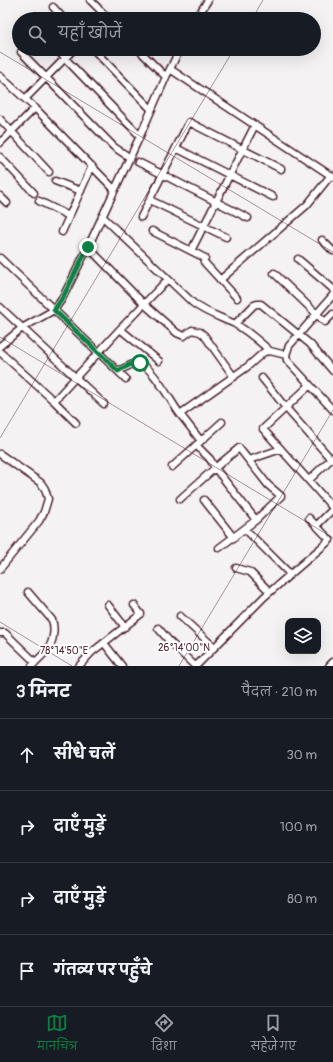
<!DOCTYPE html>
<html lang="hi">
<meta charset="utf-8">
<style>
:root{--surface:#171b24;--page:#20242c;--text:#f1f3f6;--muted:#9ea1a6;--line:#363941;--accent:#0b8043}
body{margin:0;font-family:Pangolin,"Playpen Sans Deva",sans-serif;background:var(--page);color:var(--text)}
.controls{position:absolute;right:12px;bottom:12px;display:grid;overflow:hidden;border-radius:8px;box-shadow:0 4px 16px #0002}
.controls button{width:36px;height:36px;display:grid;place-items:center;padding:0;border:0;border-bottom:1px solid var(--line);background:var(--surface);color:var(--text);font:20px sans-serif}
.stop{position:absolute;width:12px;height:12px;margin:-9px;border:3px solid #0b8043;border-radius:50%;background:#fff}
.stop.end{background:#0b8043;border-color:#fff;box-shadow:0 1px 4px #0008}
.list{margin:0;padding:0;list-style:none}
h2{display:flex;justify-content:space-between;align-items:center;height:52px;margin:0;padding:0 16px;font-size:17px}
h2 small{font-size:13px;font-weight:400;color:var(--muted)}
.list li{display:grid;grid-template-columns:26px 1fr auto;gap:12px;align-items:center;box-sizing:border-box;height:72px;padding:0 16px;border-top:1px solid var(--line)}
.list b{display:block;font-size:15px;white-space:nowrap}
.list em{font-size:13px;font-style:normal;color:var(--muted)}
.icon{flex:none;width:22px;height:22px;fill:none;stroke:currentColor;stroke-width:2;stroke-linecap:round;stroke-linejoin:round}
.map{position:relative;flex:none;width:333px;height:666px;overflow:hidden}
.search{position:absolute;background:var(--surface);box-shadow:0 4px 16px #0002;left:12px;right:12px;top:12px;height:44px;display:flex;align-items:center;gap:10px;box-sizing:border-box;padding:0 14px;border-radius:22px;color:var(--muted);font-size:15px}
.sheet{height:340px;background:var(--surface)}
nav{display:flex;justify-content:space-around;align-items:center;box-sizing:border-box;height:56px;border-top:1px solid var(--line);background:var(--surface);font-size:11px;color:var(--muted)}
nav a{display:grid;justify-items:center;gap:2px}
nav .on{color:var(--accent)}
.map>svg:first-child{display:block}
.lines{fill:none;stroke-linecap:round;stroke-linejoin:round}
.minor-casing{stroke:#4a1f2b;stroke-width:9}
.minor{stroke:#fff;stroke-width:6}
.route{stroke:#0b8043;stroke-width:5}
.ticks{fill:none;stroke:#4a1f2b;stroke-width:1;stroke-opacity:0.45}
.ticks-label{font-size:10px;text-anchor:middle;fill:#4a1f2b;stroke:#fff;stroke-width:4;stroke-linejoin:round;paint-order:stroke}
</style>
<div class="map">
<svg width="333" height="666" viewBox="0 0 333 666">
<rect width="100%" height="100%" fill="#f4f2f2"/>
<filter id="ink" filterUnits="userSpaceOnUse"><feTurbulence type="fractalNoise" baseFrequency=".025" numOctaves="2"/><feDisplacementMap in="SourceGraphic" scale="8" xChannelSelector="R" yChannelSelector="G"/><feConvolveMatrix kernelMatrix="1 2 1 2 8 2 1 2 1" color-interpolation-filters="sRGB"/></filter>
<g filter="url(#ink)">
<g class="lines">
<defs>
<path id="minor" d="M 90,0 L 109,19
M 53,7 L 64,19
M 196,19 L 208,0
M 56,49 L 140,136
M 93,49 L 151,109
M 138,49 L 166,77
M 21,52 L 114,147 L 129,157
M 170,69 L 333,177
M 0,76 L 35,108 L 114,189
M 25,99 L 74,49
M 0,119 L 49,172
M 0,143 L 35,108
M 176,148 L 273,197
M 0,157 L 34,193
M 138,162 L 248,218
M 55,181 L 81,191
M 0,196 L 7,203
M 150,200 L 226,237
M 39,201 L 69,216
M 102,216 L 193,303 C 206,313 220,317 235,324 C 248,331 259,341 270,351
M 141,217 L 189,122 L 281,169
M 152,231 L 205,258
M 62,232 L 92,166
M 322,240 L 333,251
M 88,247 L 144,304 L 177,333 L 184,336 L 192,330 L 200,332 L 204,335 L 234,377
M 191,251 L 255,125
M 0,258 L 126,379
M 298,259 L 333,289
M 204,262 L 237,298
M 274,273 L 325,322 L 333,314
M 220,280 L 307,205 L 331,175
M 333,295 L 289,346 L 286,355 L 287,360 L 333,410
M 0,307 L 104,404
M 235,324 L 254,305 L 257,304 L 261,304 L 310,344 L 333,371
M 120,329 L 159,361
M 0,346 L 22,328 L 54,310 L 62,299 L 88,247 L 140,136 L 166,77 L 180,49
M 0,352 L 54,401 L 76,423
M 118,371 L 137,362 C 153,366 170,401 180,414
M 262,378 L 286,408 L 331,459
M 310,385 L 263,429 L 333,508
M 54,401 L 120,329 L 168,279
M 201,441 L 180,414 L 247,367 L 264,352 L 270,351 L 286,355
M 196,445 L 210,459 L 215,468 L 256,520
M 0,454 L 41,483 L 45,489 L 48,499 L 44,512 L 39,521 L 0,569
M 249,460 L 281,449
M 172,467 L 222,422
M 309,480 L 333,457
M 180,499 L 215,468 L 239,448 L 268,485 L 281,496 L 256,520 L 219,548
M 204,500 L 234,538
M 316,526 L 333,509
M 245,529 L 290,574
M 236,568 L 250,572 L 270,592
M 28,592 L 52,620 C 54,625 54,630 53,636 C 51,651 41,655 32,666
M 108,605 L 125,627
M 180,616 L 214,647
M 158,628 L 171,643 L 195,666
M 0,633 L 5,633 L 35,662
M 104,643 L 122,666
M 79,666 L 92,652 L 141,614 L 134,605
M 196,666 L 264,597 L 330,540 L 309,518
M 329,666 L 333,662"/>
</defs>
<!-- minor casing -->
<use href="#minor" class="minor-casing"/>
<!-- minor -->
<use href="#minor" class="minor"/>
</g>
</g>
<g class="lines" filter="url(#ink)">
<!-- route -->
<path class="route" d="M 88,247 L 62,299 L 54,310 L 118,371 C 125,367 132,362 140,363"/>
</g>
<!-- ticks -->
<path class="ticks" d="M 252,19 L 263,0M 0,52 L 333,252M 0,337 L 333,538M 0,438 L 234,49M 0,622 L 72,666M 179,666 L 333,410"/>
<g class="ticks-label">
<text x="184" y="651">26°14'00"N</text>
<text x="64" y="654">78°14'50"E</text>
</g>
</svg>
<div class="controls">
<button><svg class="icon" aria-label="layers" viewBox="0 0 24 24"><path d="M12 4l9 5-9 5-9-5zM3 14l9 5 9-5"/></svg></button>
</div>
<div class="stop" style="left:140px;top:363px"></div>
<div class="stop end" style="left:88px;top:247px"></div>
<div class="search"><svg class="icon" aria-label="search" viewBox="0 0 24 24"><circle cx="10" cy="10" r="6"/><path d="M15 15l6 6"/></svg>यहाँ खोजें</div>
</div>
<section class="sheet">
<h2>3 मिनट<small>पैदल · 210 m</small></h2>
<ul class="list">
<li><svg class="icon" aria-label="ahead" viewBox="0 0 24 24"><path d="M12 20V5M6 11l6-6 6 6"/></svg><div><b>सीधे चलें</b></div><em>30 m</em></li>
<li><svg class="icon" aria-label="right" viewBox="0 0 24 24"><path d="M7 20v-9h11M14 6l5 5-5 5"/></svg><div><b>दाएँ मुड़ें</b></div><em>100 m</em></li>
<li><svg class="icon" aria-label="right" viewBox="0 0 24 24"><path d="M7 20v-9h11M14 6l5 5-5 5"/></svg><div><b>दाएँ मुड़ें</b></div><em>80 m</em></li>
<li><svg class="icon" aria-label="arrive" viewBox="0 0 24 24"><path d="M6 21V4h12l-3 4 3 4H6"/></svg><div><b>गंतव्य पर पहुँचे</b></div></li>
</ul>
</section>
<nav>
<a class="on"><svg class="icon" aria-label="map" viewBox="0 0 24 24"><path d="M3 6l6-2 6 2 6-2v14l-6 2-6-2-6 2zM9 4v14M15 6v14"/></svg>मानचित्र</a>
<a><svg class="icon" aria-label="directions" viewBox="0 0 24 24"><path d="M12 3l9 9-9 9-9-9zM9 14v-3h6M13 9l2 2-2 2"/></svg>दिशा</a>
<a><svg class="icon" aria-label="saved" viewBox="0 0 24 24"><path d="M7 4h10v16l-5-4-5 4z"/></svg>सहेजे गए</a>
</nav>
